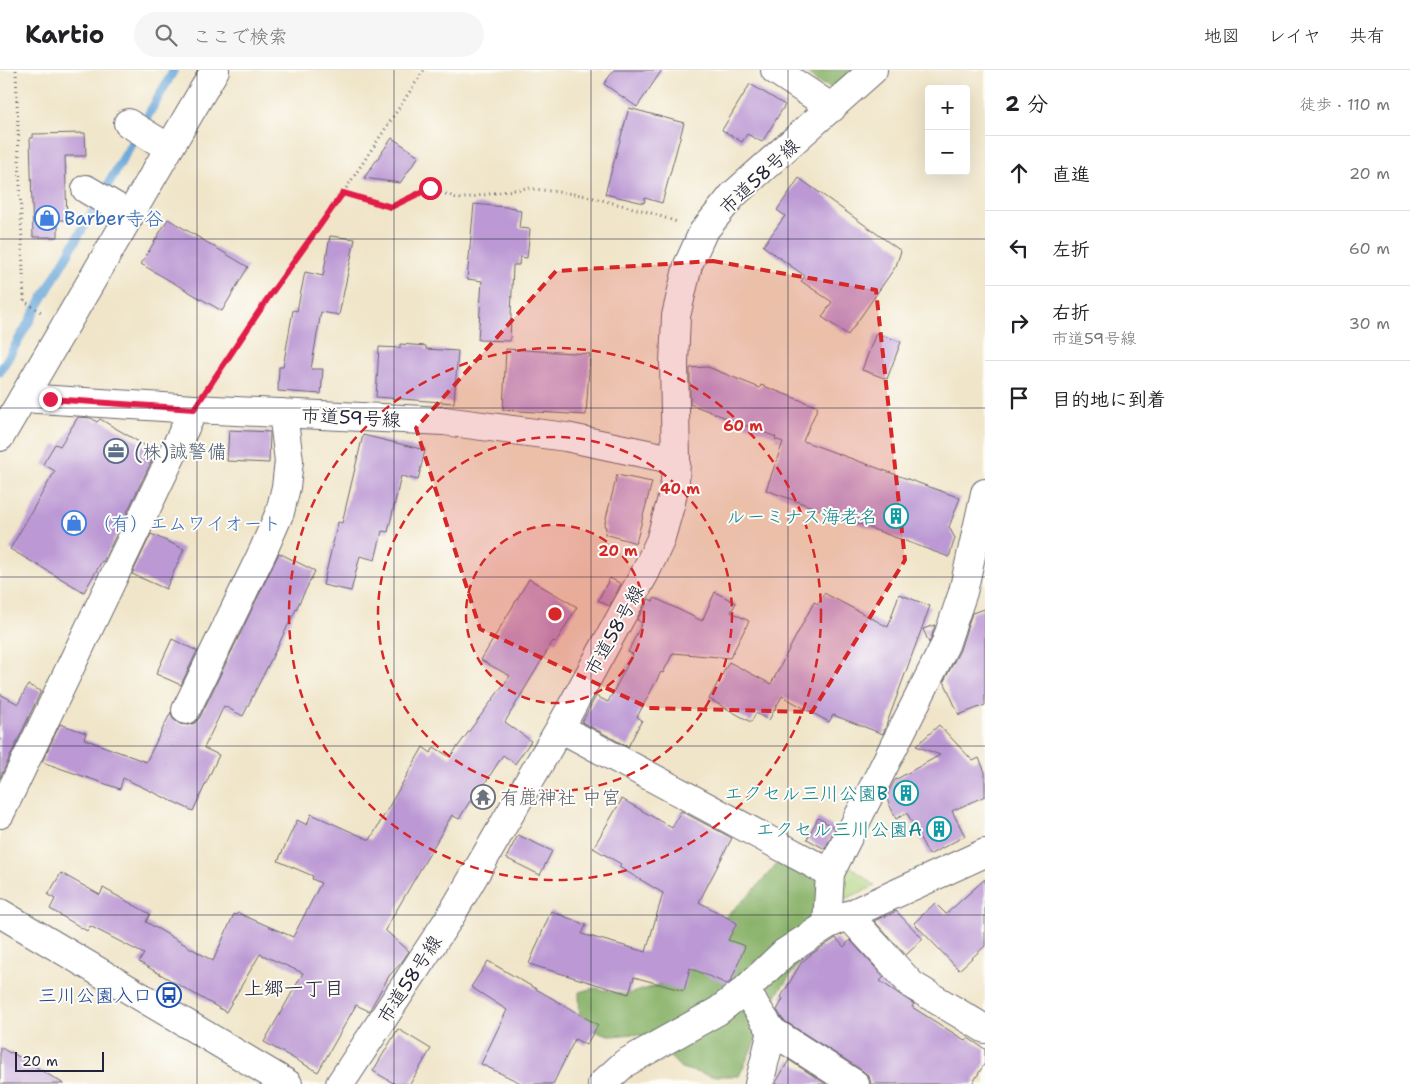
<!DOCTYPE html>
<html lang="ja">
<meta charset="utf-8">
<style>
:root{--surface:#fff;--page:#f6f6f6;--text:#202124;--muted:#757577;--line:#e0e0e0}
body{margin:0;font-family:"Shantell Sans","Klee One",sans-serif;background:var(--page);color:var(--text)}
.controls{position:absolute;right:15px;top:15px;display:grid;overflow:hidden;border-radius:5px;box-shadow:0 5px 20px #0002}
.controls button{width:45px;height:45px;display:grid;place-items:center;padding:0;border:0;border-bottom:1px solid var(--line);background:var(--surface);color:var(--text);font:25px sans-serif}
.scale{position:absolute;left:15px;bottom:12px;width:89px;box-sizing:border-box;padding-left:5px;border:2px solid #22223b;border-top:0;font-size:14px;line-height:18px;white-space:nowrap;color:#22223b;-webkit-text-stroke:4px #fdfcf7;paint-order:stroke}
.stop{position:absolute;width:15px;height:15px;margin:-11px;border:4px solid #e11d48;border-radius:50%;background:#fff}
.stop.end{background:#e11d48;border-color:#fff;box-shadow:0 1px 5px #0008}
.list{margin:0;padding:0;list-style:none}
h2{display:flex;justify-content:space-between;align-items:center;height:65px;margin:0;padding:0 20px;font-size:21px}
h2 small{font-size:16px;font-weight:400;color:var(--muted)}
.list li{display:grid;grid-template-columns:32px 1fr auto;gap:15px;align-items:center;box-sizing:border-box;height:75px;padding:0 20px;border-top:1px solid var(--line)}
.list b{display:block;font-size:19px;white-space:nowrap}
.list p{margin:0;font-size:16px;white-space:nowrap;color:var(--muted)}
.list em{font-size:16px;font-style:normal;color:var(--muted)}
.icon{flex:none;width:28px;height:28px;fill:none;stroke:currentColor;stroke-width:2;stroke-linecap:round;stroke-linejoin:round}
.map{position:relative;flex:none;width:985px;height:1014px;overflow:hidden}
header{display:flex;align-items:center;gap:30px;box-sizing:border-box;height:70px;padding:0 25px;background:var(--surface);border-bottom:1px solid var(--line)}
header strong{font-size:24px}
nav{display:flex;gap:28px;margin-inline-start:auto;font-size:18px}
.search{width:350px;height:45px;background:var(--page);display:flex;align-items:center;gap:12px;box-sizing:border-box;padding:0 18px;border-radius:28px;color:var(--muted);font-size:19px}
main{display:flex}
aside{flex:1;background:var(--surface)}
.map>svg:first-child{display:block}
.green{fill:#add17a;stroke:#687a5a}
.forest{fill:#8ab36a;stroke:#566a52}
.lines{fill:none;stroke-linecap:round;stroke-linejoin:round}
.stream{stroke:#66a5d8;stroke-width:9}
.building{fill:#bc99d4}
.minor-casing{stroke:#6a666d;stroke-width:30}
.major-casing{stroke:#6a666d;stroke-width:30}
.path{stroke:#6a666d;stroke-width:3;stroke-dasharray:1 4;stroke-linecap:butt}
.minor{stroke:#fff;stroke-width:28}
.major{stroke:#fff;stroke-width:28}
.route{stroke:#e11d48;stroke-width:6}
.marked{fill:#d62828;fill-opacity:0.2;stroke:#d62828;stroke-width:4;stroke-dasharray:10 6;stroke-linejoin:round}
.grid{fill:none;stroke:#22223b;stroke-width:1;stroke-opacity:0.55}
.ring{fill:none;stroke:#d62828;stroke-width:2.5;stroke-dasharray:9 6}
.labels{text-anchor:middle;stroke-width:4;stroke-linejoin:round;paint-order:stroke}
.street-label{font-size:19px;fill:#22223b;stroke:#fdfcf7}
.shop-label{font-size:19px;fill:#366cbe;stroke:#fdfcf7;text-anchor:start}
.service-label{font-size:19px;fill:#4e5e75;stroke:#fdfcf7;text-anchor:start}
.culture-label{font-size:19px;fill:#0d838f;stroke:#fdfcf7;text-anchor:end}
.worship-label{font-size:19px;fill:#5b616d;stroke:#fdfcf7;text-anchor:start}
.transit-label{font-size:19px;fill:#164399;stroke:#fdfcf7;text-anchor:end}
.neighbourhood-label{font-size:20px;fill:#22223b;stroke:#fdfcf7}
.centre{fill:#d62828;stroke:#fdfcf7;stroke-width:2.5}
.ring-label{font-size:15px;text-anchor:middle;font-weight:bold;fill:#d62828;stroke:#fdfcf7;stroke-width:4;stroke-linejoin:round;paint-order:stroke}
</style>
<header>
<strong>Kartio</strong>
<div class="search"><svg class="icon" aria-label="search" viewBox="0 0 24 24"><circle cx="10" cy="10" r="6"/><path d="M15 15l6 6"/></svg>ここで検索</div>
<nav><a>地図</a><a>レイヤ</a><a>共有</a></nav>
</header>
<main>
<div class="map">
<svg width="985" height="1014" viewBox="0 0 985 1014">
<rect width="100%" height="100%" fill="#fdfcf7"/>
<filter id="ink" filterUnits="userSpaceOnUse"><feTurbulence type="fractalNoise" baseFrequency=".02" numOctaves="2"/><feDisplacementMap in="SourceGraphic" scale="10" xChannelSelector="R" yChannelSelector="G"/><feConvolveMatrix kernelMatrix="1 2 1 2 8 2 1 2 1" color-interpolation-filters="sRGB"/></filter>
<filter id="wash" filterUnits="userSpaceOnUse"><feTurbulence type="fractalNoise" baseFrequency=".0096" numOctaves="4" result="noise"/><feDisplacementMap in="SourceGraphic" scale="20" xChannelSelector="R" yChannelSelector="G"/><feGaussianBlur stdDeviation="1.12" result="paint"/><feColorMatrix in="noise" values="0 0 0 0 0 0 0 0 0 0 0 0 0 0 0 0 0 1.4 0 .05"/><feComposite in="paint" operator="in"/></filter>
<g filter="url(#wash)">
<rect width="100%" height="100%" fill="#f0e5c9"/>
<!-- green -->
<path class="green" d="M 845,792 L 875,816 L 844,829 L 837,829 Z"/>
<!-- forest -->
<path class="forest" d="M 806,0 L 867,0 L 833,18 L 816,12 Z
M 790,775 L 821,788 L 823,867 L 803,888 L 777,924 L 739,1006 L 711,1006 L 681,998 L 650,967 L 632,964 L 613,966 L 580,957 L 579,922 L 595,918 L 625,925 L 679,909 L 707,888 L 724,848 L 750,824 L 776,795 Z"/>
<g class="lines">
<!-- stream -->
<path class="stream" d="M 0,302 L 174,0"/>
</g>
<g id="blocks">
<!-- building -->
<path class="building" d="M 614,0 L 662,0 L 637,37 L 604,14 Z
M 750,14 L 785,35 L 762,72 L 747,64 L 742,72 L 722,60 Z
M 629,38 L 684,53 L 662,133 L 645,128 L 644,133 L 605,124 Z
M 85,63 L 86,86 L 65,86 L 67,150 L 58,150 L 58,167 L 33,167 L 30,68 L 33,68 L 33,64 Z
M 392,68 L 419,86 L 400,113 L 364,108 Z
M 799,108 L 901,181 L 896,196 L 848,265 L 822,247 L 832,232 L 801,211 L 805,206 L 763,176 L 785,146 L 777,140 Z
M 474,134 L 516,138 L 516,140 L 521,141 L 519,158 L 530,159 L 527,188 L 520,187 L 519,195 L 513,195 L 510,271 L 478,270 L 482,211 L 467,209 Z
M 168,149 L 248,197 L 222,241 L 141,194 Z
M 330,166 L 355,169 L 339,245 L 321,242 L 311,299 L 323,299 L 321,324 L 278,321 L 279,297 L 283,297 L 293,240 L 297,241 L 305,202 L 323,206 Z
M 876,263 L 901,272 L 887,309 L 862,300 Z
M 400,274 L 426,276 L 426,279 L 458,281 L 454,333 L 376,327 L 379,277 L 400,278 Z
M 506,279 L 590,284 L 586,345 L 503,340 Z
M 708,297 L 760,318 L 761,315 L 818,337 L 803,371 L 960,428 L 949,457 L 955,468 L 949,487 L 766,420 L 783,372 L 775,369 L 776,367 L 690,334 L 690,298 Z
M 78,347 L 91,348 L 97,352 L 100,349 L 156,382 L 103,492 L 102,491 L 84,522 L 10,479 L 55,401 L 43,394 L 55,374 L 60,376 Z
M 229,360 L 270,362 L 269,393 L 227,391 Z
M 363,365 L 425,380 L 418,410 L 401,406 L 388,462 L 382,461 L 375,490 L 360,486 L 351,521 L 323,515 L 338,452 L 342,453 Z
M 617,405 L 652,412 L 636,473 L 605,464 L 606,457 L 604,456 Z
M 151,464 L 184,479 L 166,519 L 132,504 Z
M 279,483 L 315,501 L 243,646 L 224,636 L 204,678 L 219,685 L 193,741 L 123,708 L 120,719 L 42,692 L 60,654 L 86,663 L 84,669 L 146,692 L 171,642 L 173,649 L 180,654 L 188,655 L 195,653 L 200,647 Z
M 610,508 L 621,514 L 609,536 L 598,530 Z
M 529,509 L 577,537 L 556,572 L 553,571 L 505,652 L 531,671 L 515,694 L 503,685 L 473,732 L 470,731 L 459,749 L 452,745 L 385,860 L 409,881 L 401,893 L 389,906 L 369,941 L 356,935 L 318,1002 L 264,972 L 303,903 L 260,884 L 226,942 L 139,892 L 144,884 L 90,856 L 87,861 L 50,839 L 55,829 L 48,825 L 61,803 L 100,825 L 103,818 L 150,844 L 146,852 L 213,891 L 234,844 L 236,845 L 238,843 L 293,867 L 321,813 L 312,809 L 313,806 L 278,791 L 297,750 L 307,755 L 311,744 L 370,770 L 423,677 L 431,683 L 434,677 L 450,687 L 510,606 L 481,590 Z
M 715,522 L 736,533 L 731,542 L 749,551 L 730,588 L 673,583 L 663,603 L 661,602 L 637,647 L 642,650 L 628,677 L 582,652 L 596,626 L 608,632 L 633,584 L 628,582 L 642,553 L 637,550 L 649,529 L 653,531 L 655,528 L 702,551 Z
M 824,523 L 888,557 L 899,524 L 930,536 L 883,664 L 833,645 L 829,652 L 782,626 L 769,650 L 756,643 L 751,652 L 709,629 L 729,592 L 771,614 L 814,532 L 818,534 Z
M 985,539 L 985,635 L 959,645 L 944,611 L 960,580 L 972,543 Z
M 935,555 L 931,569 L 929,573 L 923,559 Z
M 172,569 L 197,581 L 181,615 L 156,604 Z
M 28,615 L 41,621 L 0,708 L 0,624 L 18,634 Z
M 939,655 L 973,691 L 979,688 L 985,702 L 985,726 L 952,741 L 965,766 L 929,785 L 907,743 L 896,749 L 886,727 L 895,710 L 940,685 L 916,676 Z
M 622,729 L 672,758 L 681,741 L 732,768 L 699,832 L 737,853 L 728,870 L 745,876 L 731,911 L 727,914 L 690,898 L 684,921 L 634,907 L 629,924 L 529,894 L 551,841 L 586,855 L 582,864 L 646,882 L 663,823 L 619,797 L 621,794 L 593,778 Z
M 818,748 L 835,758 L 825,779 L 807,769 Z
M 518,765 L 552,781 L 540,805 L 506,788 Z
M 985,809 L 985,876 L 959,900 L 914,853 L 935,833 L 946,844 Z
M 896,841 L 923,869 L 906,885 L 874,851 L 882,847 L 883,848 Z
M 836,868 L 844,877 L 850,870 L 884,907 L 880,911 L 914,934 L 912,937 L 966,971 L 968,968 L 985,979 L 985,993 L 972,1014 L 871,1014 L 869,1006 L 863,1001 L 783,950 L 777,940 L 783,929 L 781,927 L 801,893 L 810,885 Z
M 488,891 L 598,955 L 586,975 L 575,969 L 553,1014 L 523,1014 L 481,994 L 507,940 L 471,917 Z
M 398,959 L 431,979 L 410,1014 L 395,1014 L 373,1001 Z
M 0,977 L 10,983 L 11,982 L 64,1014 L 0,1014 Z
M 789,990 L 826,1014 L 775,1014 Z"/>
</g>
</g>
<g filter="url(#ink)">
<use href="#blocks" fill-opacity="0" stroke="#6a666d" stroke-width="1"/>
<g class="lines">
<defs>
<path id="minor" d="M 775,0 L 832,38
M 128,53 L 169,78
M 86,119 L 130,145
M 23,328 L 194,339 L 444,351 L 566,367 L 676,390
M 186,640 L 263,481 L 280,442 L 286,417 L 289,391 L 283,343
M 560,658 L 830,803
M 0,744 L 194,339
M 0,843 L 288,1014
M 848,845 L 912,915 L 985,959
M 827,855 L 830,803 L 945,575 L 963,522 L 985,423
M 745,920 L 772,961 L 855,1014
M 340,1014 L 450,847 L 560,658 L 645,503 L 660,471 L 671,432 L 675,412 L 676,390 L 674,293 L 676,246 L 688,195 L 703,162 L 733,125 L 873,0
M 602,1014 L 625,993 L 718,941 L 745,920 L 784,883 L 827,855 L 985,783
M 759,1014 L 772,961"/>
<path id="major" d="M 0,367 L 215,0"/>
</defs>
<!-- minor casing -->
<use href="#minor" class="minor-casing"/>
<!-- major casing -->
<use href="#major" class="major-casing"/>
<!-- path -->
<path class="path" d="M 16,0 L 24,231 L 41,242
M 343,123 L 391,137 L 430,118 L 459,129 L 526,118 L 582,125 L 645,141 L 677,152
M 212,311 L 268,229 L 343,123 L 424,0"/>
<!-- minor -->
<use href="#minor" class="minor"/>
<!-- major -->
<use href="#major" class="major"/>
</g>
</g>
<g class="lines" filter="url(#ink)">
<!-- route -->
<path class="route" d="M 50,329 L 194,339 L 268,228 L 343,123 L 391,137 L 430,118"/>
</g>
<!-- marked area -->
<path class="marked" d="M 713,191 L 876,220 L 905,490 L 812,642 L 649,638 L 480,559 L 416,358 L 556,201 Z"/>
<!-- grid -->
<path class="grid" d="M 197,0 L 197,1014M 394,0 L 394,1014M 591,0 L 591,1014M 788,0 L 788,1014M 0,169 L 985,169M 0,338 L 985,338M 0,507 L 985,507M 0,676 L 985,676M 0,845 L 985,845"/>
<!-- distance rings -->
<circle cx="555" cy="544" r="89" fill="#d62828" fill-opacity=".12"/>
<g class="ring">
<circle cx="555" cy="544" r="89"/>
<circle cx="555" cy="544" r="177"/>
<circle cx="555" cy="544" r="266"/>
</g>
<!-- icons -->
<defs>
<symbol id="shop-ring" viewBox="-11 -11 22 22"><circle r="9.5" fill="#fdfcf7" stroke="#3f7fe0" stroke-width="1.5"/><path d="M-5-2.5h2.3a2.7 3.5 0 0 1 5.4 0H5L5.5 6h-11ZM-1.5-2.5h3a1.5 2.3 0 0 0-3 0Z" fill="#3f7fe0"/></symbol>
<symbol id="office-ring" viewBox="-11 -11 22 22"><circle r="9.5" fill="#fdfcf7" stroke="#5c6f8a" stroke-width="1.5"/><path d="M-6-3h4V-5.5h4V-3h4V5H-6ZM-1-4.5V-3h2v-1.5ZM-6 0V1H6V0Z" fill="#5c6f8a"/></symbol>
<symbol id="building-ring" viewBox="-11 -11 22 22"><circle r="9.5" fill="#fdfcf7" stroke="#0f9aa8" stroke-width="1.5"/><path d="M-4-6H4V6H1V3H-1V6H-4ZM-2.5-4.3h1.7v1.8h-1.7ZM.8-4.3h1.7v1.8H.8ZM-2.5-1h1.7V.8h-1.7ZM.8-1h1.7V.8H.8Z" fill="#0f9aa8"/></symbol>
<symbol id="temple-ring" viewBox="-11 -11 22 22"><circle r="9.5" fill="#fdfcf7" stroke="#6b7280" stroke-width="1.5"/><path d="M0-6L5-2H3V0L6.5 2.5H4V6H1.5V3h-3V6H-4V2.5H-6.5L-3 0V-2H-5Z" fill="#6b7280"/></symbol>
<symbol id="bus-ring" viewBox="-11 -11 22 22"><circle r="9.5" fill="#fdfcf7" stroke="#1a4fb4" stroke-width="1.5"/><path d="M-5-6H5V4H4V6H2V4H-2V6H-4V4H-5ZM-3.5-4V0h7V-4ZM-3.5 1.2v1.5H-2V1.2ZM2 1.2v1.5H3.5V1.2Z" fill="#1a4fb4"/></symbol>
</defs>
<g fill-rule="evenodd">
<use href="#shop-ring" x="33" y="134" width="28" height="28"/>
<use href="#office-ring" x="102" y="367" width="28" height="28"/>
<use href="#building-ring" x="882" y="432" width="28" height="28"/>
<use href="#shop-ring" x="60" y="439" width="28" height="28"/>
<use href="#building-ring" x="892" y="709" width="28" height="28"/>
<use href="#temple-ring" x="469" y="713" width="28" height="28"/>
<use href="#building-ring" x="925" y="745" width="28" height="28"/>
<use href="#bus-ring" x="155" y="911" width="28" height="28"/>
</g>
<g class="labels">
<!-- street labels -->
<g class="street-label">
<text transform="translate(759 106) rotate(-43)" y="7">市道58号線</text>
<text transform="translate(351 347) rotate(3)" y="7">市道59号線</text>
<text transform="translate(614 560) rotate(-61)" y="7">市道58号線</text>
<text transform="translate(409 909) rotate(-57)" y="7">市道58号線</text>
</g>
<!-- shop labels -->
<g class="shop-label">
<text x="64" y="155">Barber寺谷</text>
<text x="92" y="460">（有）エムワイオート</text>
</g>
<!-- service labels -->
<g class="service-label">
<text x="134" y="388">(株)誠警備</text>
</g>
<!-- culture labels -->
<g class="culture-label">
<text x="878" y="453">ルーミナス海老名</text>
<text x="888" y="730">エクセル三川公園B</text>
<text x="922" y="766">エクセル三川公園A</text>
</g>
<!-- worship labels -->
<g class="worship-label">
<text x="500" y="734">有鹿神社 中宮</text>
</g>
<!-- transit labels -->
<g class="transit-label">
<text x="152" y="932">三川公園入口</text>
</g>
<!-- neighbourhood labels -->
<g class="neighbourhood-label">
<text x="294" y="925">上郷一丁目</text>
</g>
</g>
<circle cx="555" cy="544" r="8" class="centre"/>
<g class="ring-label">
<text x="743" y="361">60 m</text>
<text x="680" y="424">40 m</text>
<text x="618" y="486">20 m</text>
</g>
</svg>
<div class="controls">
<button>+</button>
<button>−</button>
</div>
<div class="scale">20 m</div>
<div class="stop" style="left:430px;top:118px"></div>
<div class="stop end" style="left:50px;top:329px"></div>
</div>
<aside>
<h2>2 分<small>徒歩 · 110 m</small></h2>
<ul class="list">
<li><svg class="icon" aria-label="ahead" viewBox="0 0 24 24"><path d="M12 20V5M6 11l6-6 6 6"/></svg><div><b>直進</b></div><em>20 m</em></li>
<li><svg class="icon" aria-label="left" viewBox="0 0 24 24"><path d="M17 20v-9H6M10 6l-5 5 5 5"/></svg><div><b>左折</b></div><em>60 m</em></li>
<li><svg class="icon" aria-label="right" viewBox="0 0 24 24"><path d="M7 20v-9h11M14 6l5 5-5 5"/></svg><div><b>右折</b><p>市道59号線</p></div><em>30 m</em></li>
<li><svg class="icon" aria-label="arrive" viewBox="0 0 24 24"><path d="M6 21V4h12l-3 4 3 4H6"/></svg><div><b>目的地に到着</b></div></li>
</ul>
</aside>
</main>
